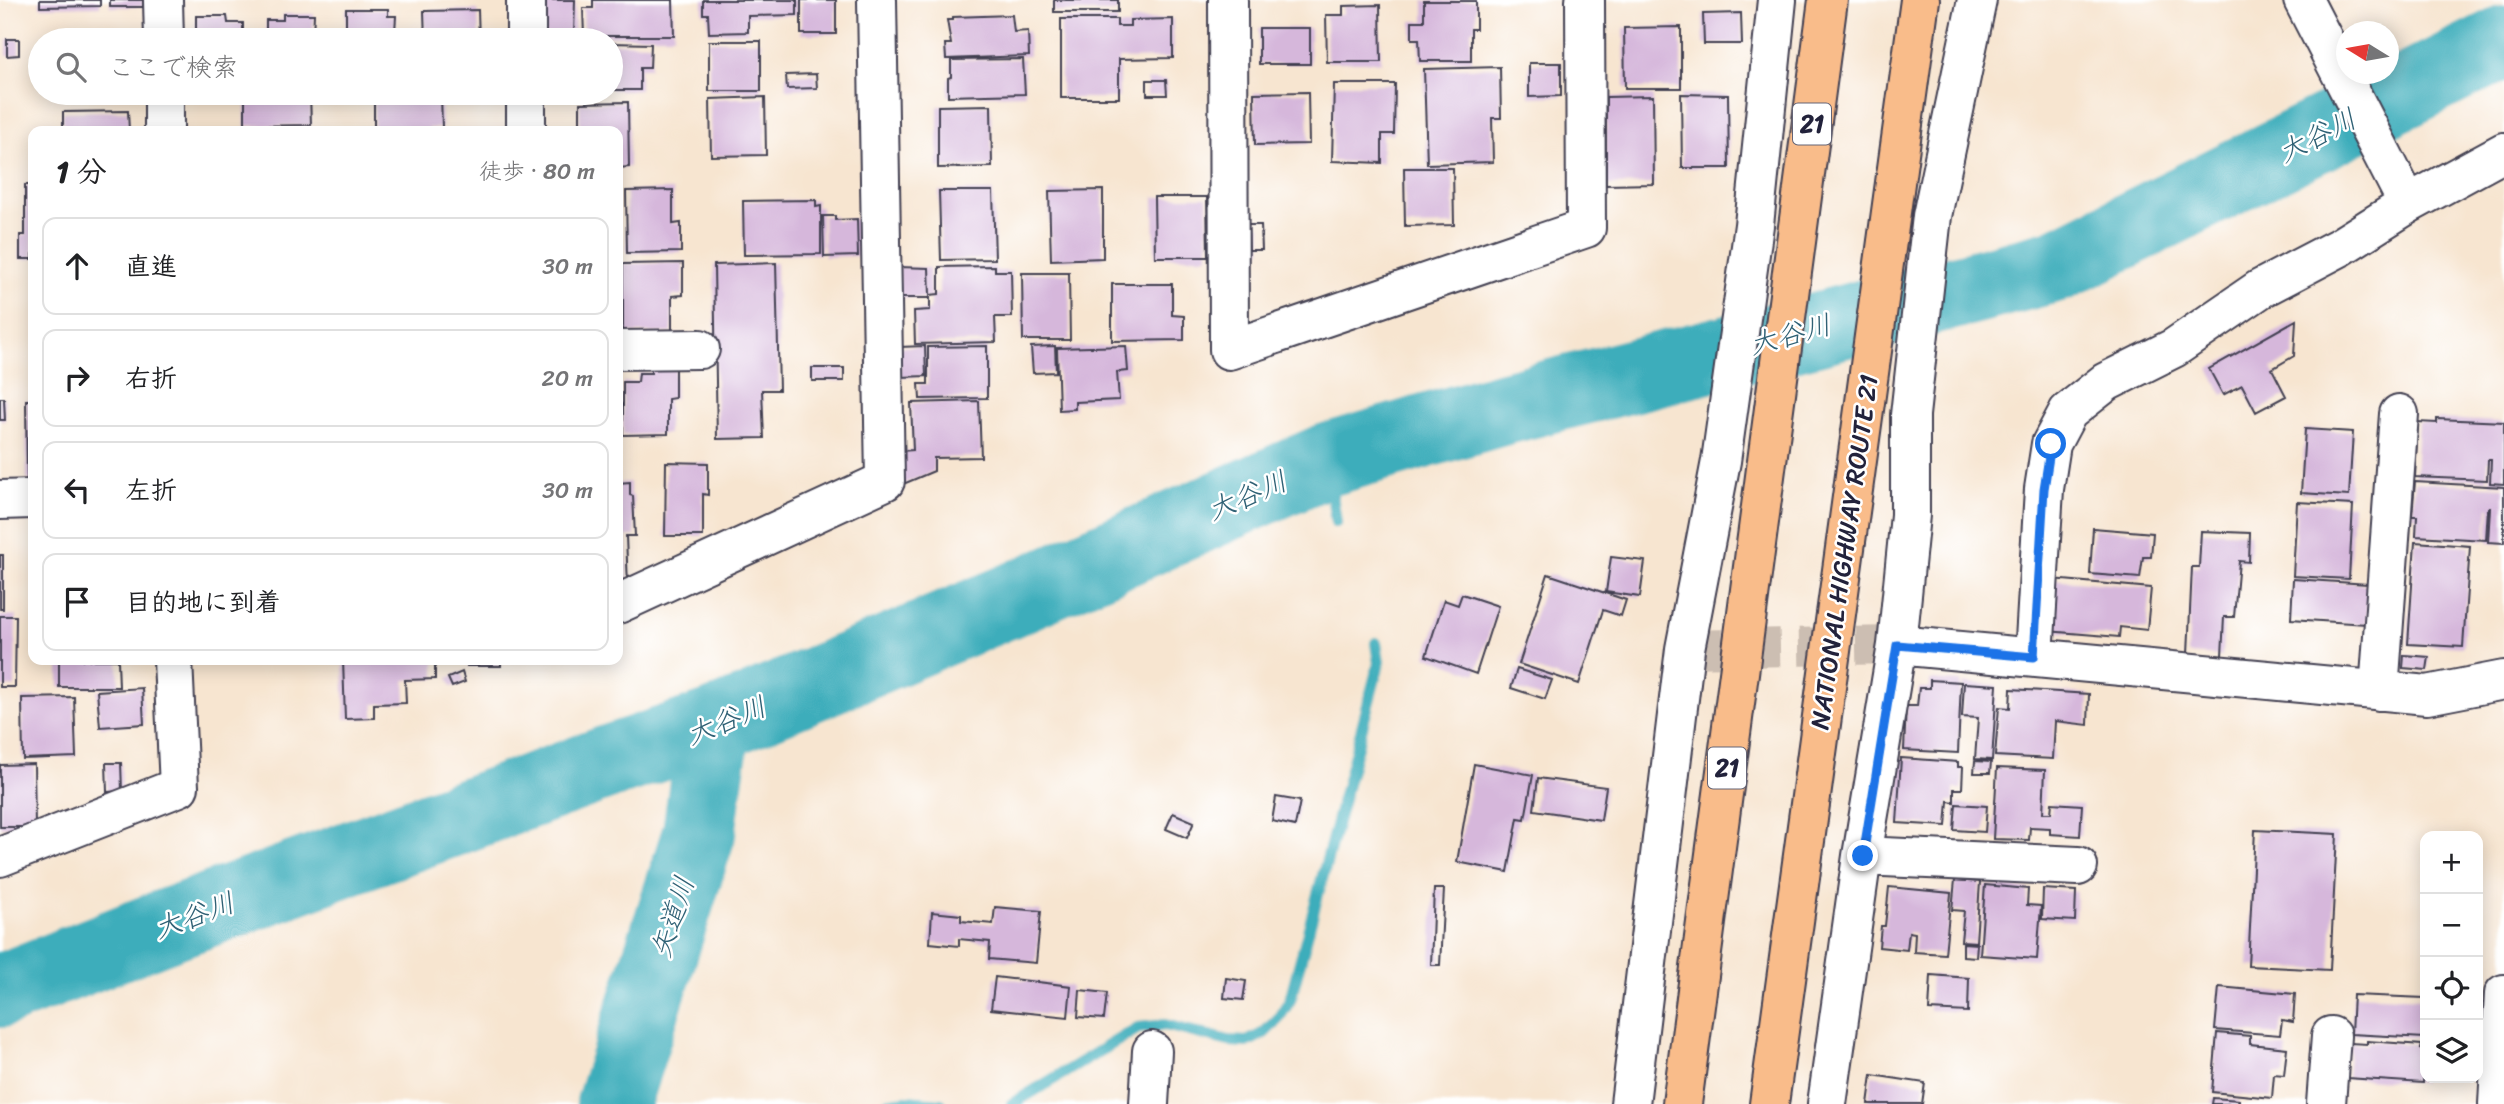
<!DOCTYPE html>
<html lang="ja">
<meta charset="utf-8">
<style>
:root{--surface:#fff;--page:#f6f6f6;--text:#202124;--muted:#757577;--line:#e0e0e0}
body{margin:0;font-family:Sriracha,"Klee One",sans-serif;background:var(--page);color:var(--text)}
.controls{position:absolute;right:21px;bottom:21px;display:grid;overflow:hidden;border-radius:14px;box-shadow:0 4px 18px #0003}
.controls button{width:63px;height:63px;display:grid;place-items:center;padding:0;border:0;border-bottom:2px solid var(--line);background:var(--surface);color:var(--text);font:35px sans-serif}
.compass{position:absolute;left:2336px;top:21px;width:63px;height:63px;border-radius:50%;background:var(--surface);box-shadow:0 4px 18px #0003;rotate:281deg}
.stop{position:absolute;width:21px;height:21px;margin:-16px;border:5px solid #1a73e8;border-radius:50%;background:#fff}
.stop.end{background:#1a73e8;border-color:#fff;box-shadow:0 2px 7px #0008}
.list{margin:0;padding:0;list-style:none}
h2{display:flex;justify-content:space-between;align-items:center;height:91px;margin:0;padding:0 28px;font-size:30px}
h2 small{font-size:23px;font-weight:400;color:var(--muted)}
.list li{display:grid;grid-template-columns:46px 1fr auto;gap:21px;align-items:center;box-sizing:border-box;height:98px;margin:0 14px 14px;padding:0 14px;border:2px solid var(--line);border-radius:14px}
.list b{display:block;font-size:26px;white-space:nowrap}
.list em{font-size:23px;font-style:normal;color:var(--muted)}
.icon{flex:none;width:38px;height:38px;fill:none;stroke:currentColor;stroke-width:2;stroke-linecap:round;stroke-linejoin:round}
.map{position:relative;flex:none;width:2504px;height:1104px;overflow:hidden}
.search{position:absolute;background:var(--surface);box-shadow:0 4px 18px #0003;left:28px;top:28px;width:595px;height:77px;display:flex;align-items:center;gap:18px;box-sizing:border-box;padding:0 24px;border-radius:38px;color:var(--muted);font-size:26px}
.panel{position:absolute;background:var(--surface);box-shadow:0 4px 18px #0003;left:28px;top:126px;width:595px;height:539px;border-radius:14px}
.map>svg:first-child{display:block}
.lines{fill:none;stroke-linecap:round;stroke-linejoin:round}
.stream{stroke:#3eadbb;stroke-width:12}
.river{stroke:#3eadbb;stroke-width:74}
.building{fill:#d6b7db}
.minor-tunnel{stroke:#ccbeb2;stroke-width:38;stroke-dasharray:38 19;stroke-linecap:butt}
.minor-casing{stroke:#423f51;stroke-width:42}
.trunk-casing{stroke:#423f51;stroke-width:42}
.minor{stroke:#fff;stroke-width:38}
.trunk{stroke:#f9bc8a;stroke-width:38}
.route{stroke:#1a73e8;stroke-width:9}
.labels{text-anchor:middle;stroke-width:5;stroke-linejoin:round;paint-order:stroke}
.shield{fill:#fff;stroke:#646476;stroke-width:2}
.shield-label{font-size:24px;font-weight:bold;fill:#22223b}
.street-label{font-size:26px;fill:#22223b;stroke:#fff}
.water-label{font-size:28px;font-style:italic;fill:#2f6175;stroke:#fff}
</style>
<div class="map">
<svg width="2504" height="1104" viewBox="0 0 2504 1104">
<rect width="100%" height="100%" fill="#fff"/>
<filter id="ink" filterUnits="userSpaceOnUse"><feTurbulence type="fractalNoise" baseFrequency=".0143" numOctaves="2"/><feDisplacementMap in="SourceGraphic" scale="14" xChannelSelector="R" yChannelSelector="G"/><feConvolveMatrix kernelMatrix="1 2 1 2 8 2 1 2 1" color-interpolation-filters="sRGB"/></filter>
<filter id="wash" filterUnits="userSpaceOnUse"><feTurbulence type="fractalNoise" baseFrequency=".00686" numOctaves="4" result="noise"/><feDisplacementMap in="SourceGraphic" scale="28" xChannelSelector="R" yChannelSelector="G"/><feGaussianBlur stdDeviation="1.57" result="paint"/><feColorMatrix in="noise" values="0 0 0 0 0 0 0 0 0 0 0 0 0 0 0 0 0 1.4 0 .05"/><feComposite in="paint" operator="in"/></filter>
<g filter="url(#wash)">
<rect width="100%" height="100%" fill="#f7e5d0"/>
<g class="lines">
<!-- stream -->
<path class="stream" d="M 1327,460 L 1336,522
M 886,1104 L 906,1101 L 941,1104
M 1012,1104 L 1138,1028 L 1165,1025 L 1229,1041 L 1247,1042 L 1264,1033 L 1278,1019 L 1290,1000 L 1379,663 L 1376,643"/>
<!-- river -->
<path class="river" d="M 0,991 L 157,929 L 614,760 L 714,726 L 1007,602 L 1327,460 L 1501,409 L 1804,332 L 2058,265 L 2504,42
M 613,1104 L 699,833 L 714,726"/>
</g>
<g id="blocks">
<!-- building -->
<path class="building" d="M 40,0 L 100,0 L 100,6 L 40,7 Z
M 110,0 L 143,0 L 143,7 L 110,7 Z
M 544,0 L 575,0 L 574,35 L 543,34 Z
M 593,0 L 673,0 L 674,36 L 584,36 L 583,8 L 593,8 Z
M 703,0 L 797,0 L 797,15 L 748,16 L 748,32 L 709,33 L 708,14 L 703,14 Z
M 801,0 L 836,0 L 836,34 L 801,34 Z
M 1054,0 L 1118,0 L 1118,12 L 1054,12 Z
M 1424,1 L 1476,1 L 1476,29 L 1471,29 L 1471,61 L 1420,61 L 1419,39 L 1412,39 L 1412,21 L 1424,21 Z
M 1380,5 L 1381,62 L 1327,62 L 1326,15 L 1343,15 L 1343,6 Z
M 346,9 L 388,9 L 388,16 L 396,16 L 395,32 L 402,33 L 402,40 L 346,40 Z
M 478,10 L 479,40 L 425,40 L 424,11 Z
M 1741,13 L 1742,44 L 1704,44 L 1703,14 Z
M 283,14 L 314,14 L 313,36 L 324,37 L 324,40 L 266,40 L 266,20 L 283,20 Z
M 1012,15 L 1014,32 L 1028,31 L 1029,56 L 946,59 L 945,44 L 951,44 L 947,20 L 953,20 L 953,17 Z
M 196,16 L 227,16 L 228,23 L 243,23 L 243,40 L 185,40 L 185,34 L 196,33 Z
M 1061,19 L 1117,19 L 1117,26 L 1130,26 L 1130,20 L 1173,19 L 1173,58 L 1119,59 L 1119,98 L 1061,98 Z
M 1681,27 L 1681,88 L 1625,88 L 1624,28 Z
M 1259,28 L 1310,28 L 1310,64 L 1259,64 Z
M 7,39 L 19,39 L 19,55 L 7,56 Z
M 709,41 L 761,41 L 761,91 L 709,91 Z
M 611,43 L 651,44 L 650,68 L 640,68 L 640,90 L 611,90 Z
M 1023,59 L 1025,94 L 948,96 L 948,78 L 951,77 L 951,60 Z
M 1529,63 L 1561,63 L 1561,96 L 1529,97 Z
M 1500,67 L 1501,118 L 1492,118 L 1493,162 L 1427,164 L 1424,69 Z
M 816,74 L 817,88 L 787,89 L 786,75 Z
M 1147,80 L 1166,80 L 1167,95 L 1147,95 Z
M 1334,84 L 1395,84 L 1394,134 L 1382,134 L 1382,163 L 1332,161 Z
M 1308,92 L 1309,144 L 1255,145 L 1254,93 Z
M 245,93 L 310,93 L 311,125 L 245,126 Z
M 350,93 L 368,93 L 369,100 L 350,100 Z
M 378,93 L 441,93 L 442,128 L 429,128 L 429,131 L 374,131 L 374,100 L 378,100 Z
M 1681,94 L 1728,95 L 1729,168 L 1682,168 Z
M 1653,96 L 1654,184 L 1606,185 L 1606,97 Z
M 765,97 L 766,155 L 711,156 L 710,99 Z
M 628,102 L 629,167 L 618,168 L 618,131 L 580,131 L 580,103 Z
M 991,105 L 992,167 L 938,168 L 938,106 Z
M 128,111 L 129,131 L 63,131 L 63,112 Z
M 1404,168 L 1453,168 L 1454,225 L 1405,226 Z
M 25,185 L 33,185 L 33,259 L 20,259 L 20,235 L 25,235 Z
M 673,190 L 673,224 L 681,223 L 681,252 L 627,253 L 626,191 Z
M 1103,190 L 1103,258 L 1051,260 L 1049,191 Z
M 939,191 L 993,191 L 995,259 L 941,260 Z
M 1154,197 L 1207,197 L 1208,257 L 1155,257 Z
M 816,200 L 816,207 L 821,206 L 821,254 L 744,255 L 743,201 Z
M 823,216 L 835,216 L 835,220 L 857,219 L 858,256 L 824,257 Z
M 1248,225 L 1261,225 L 1262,250 L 1249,250 Z
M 683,263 L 683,295 L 672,296 L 672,333 L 623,333 L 623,264 Z
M 776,263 L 779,390 L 762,390 L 764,438 L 717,439 L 714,265 Z
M 995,266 L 995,271 L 1011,271 L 1012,317 L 995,317 L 996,342 L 915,344 L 914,311 L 930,310 L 930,298 L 899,298 L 899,267 L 929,268 L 930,295 L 939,294 L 939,267 Z
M 1022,273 L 1069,273 L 1070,340 L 1023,340 Z
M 1112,284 L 1172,284 L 1172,315 L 1184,316 L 1184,340 L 1112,341 Z
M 2296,320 L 2294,356 L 2272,369 L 2286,396 L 2256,412 L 2242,385 L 2223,395 L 2209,369 Z
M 925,346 L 926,376 L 901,377 L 899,347 Z
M 987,346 L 987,398 L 920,399 L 919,384 L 928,384 L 928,347 Z
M 1055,346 L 1056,372 L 1033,373 L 1031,347 Z
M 1126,346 L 1128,371 L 1117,372 L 1119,400 L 1075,402 L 1075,409 L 1059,410 L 1057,348 Z
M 675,367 L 675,398 L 668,399 L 668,434 L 623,435 L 623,382 L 638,382 L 639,373 L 651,373 L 651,368 Z
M 812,368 L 844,368 L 844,381 L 812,381 Z
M 0,398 L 4,398 L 5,420 L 0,420 Z
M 26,400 L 33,400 L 33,480 L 27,480 Z
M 979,401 L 981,457 L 934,458 L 934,471 L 901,485 L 900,451 L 913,450 L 911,403 Z
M 2437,419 L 2504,422 L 2504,484 L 2490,483 L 2491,460 L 2488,460 L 2487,480 L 2415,477 L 2418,422 L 2437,423 Z
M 2305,429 L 2353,432 L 2349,496 L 2301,493 Z
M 666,462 L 708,463 L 708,495 L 703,494 L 703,536 L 665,536 Z
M 630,482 L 630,495 L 633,496 L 635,536 L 626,536 L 628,586 L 618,586 L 618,483 Z
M 2415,482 L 2504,487 L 2504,543 L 2488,542 L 2490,508 L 2488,508 L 2486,540 L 2416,536 L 2417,516 L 2412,516 Z
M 2297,502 L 2353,505 L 2349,579 L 2293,576 Z
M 2093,528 L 2153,533 L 2151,557 L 2143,557 L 2140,578 L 2090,574 Z
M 2201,531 L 2250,533 L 2249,562 L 2239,561 L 2234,617 L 2224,617 L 2222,656 L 2188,654 L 2192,567 L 2199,567 Z
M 2415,542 L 2470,546 L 2463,647 L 2408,644 Z
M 0,555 L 3,555 L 3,609 L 0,609 Z
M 1611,557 L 1645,561 L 1640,597 L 1606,592 Z
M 1548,574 L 1626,600 L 1621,616 L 1603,610 L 1579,684 L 1519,664 Z
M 2052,579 L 2151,588 L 2147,630 L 2120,627 L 2119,637 L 2047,631 Z
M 2293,579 L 2368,584 L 2366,624 L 2291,619 Z
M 1462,594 L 1498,606 L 1476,674 L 1426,656 L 1444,600 L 1458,605 Z
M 0,616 L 16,616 L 15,687 L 0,687 Z
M 2404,655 L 2429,657 L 2427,670 L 2403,668 Z
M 59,660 L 118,660 L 119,687 L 59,687 Z
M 343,660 L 435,660 L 435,679 L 405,680 L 406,703 L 374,704 L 374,718 L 345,719 Z
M 467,660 L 501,660 L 501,666 L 467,666 Z
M 1517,669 L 1552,680 L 1545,699 L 1511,688 Z
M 462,672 L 465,682 L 452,687 L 448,678 Z
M 1930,680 L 1961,682 L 1958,753 L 1904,750 L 1906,706 L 1917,706 L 1919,688 L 1930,688 Z
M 1964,683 L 1997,685 L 1992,760 L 1975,759 L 1978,718 L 1962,717 Z
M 142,688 L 144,724 L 100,727 L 97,691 Z
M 2011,689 L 2089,694 L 2088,725 L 2055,721 L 2053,759 L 1995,756 L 1999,707 L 2010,708 Z
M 74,697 L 76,757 L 23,759 L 22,698 Z
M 1901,758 L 1958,762 L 1958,767 L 1963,767 L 1962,789 L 1954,789 L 1954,802 L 1948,801 L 1946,826 L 1897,823 Z
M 1975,761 L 1991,762 L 1990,773 L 1974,773 Z
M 106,763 L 121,763 L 122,791 L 107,792 Z
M 34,764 L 35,827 L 0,827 L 0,765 Z
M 1474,764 L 1533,775 L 1525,819 L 1518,818 L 1508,872 L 1457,862 Z
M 1997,768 L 2045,770 L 2043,813 L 2051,813 L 2052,803 L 2082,805 L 2080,836 L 2050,834 L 2050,828 L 2030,827 L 2029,840 L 1993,839 Z
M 1538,778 L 1606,787 L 1601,820 L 1534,810 Z
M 1276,797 L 1300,801 L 1295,826 L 1272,821 Z
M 1956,804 L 1987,806 L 1985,832 L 1954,830 Z
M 1173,813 L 1194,822 L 1187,838 L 1166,829 Z
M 2255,830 L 2337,834 L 2330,970 L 2248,966 Z
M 1955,880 L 1980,882 L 1976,942 L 1961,941 L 1964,911 L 1952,910 Z
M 1985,885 L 2028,889 L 2027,905 L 2041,906 L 2037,959 L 1980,955 Z
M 1889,887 L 1951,893 L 1945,954 L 1914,952 L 1915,933 L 1909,932 L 1907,950 L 1879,947 L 1881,926 L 1885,926 Z
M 1434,889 L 1444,889 L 1440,965 L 1431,965 Z
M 2043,889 L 2076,891 L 2075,921 L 2042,919 Z
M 995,907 L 1041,911 L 1036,963 L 989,959 L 990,942 L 959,939 L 959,946 L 930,943 L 932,912 L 961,915 L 961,921 L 993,924 Z
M 1963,943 L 1977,944 L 1976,957 L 1963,956 Z
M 1931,975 L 1969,978 L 1968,1012 L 1929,1010 Z
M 995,977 L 1071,986 L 1068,1017 L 991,1009 Z
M 1226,978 L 1246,981 L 1243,1000 L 1224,998 Z
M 2219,987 L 2295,994 L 2293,1022 L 2282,1020 L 2280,1035 L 2215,1030 Z
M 1080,990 L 1107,993 L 1104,1019 L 1078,1017 Z
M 2353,995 L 2425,998 L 2425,1038 L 2351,1034 Z
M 2478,1003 L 2488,1003 L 2485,1044 L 2478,1044 Z
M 2217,1033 L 2250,1036 L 2250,1044 L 2287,1048 L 2284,1075 L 2274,1074 L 2272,1098 L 2212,1092 Z
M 2367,1041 L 2422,1045 L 2421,1049 L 2425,1049 L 2423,1083 L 2347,1078 L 2350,1043 L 2367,1044 Z
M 1872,1075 L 1925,1083 L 1922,1104 L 1868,1104 Z
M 2213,1098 L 2239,1100 L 2239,1104 L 2212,1104 Z"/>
</g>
</g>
<g filter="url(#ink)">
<use href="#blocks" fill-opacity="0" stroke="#423f51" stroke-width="2"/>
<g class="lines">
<!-- minor-tunnel -->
<path class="minor-tunnel" d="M 1685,649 L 1897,645"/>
<defs>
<path id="minor" d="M 163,0 L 164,40
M 526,0 L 526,40
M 1228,0 L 1229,350 L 1586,228 L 1585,0
M 2303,0 L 2408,204
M 164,93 L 164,131
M 526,93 L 526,131
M 618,350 L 700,349
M 0,500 L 33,499
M 618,604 L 885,481 L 877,0
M 1897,645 L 2427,695 L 2504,680
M 2034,657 L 2044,489 L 2051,444 L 2068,412 L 2106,382 L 2174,348 L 2260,289 L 2340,247 L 2408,204 L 2504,152
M 2379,691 L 2399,414
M 1862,856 L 2078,866
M 0,857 L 179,787 L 173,660
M 1149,1104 L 1152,1051
M 1630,1104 L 1685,649 L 1721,461 L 1754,225 L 1777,0
M 1827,1104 L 1862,856 L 1897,645 L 1910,515 L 1910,415 L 1932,216 L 1977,0
M 2326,1104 L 2331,1036
M 2498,1104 L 2504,994"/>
<path id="trunk" d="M 1682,1104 L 1828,0
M 1769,1104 L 1920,0"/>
</defs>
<!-- minor casing -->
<use href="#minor" class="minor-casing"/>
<!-- trunk casing -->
<use href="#trunk" class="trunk-casing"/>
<!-- minor -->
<use href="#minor" class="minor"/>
<!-- trunk -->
<use href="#trunk" class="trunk"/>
</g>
</g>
<g class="lines" filter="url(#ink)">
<!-- route -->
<path class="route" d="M 1863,856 L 1897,645 L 2034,657 L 2044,489 L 2051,444"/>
</g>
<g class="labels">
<!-- shield labels -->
<g class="shield">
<rect x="1793" y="103.5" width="38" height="41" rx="5"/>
<rect x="1708" y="747.5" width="38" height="41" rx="5"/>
</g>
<g class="shield-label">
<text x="1812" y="132">21</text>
<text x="1727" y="776">21</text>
</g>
<!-- street labels -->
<g class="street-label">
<text transform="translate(1844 552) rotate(-82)" y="9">NATIONAL HIGHWAY ROUTE 21</text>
</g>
<!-- water labels -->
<g class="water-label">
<text transform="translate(2317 135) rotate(-27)" y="10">大谷川</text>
<text transform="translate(1790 334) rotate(-15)" y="10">大谷川</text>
<text transform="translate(1247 495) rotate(-23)" y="10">大谷川</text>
<text transform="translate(726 720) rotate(-22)" y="10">大谷川</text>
<text transform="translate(194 915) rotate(-20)" y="10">大谷川</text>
<text transform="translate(672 917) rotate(-72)" y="10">矢道川</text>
</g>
</g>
</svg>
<div class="controls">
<button>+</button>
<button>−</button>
<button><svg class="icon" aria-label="locate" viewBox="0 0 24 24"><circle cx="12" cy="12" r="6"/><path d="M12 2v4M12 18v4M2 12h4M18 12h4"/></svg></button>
<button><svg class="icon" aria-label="layers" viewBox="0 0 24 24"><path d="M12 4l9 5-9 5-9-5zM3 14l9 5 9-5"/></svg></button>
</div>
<svg class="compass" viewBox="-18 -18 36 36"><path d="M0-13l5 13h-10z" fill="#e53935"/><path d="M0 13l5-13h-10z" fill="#757577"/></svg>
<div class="stop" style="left:2051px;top:444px"></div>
<div class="stop end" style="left:1863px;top:856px"></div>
<div class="search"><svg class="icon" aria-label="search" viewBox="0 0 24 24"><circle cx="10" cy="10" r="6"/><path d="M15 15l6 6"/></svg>ここで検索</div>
<section class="panel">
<h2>1 分<small>徒歩 · 80 m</small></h2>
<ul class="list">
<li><svg class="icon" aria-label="ahead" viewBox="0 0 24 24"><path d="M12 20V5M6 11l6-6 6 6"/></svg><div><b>直進</b></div><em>30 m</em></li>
<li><svg class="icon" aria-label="right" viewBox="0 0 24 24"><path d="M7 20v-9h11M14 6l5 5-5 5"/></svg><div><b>右折</b></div><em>20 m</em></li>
<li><svg class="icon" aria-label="left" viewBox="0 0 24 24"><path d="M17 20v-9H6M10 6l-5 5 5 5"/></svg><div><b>左折</b></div><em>30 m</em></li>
<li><svg class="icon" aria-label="arrive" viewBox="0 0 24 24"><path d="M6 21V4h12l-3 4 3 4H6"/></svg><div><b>目的地に到着</b></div></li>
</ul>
</section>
</div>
